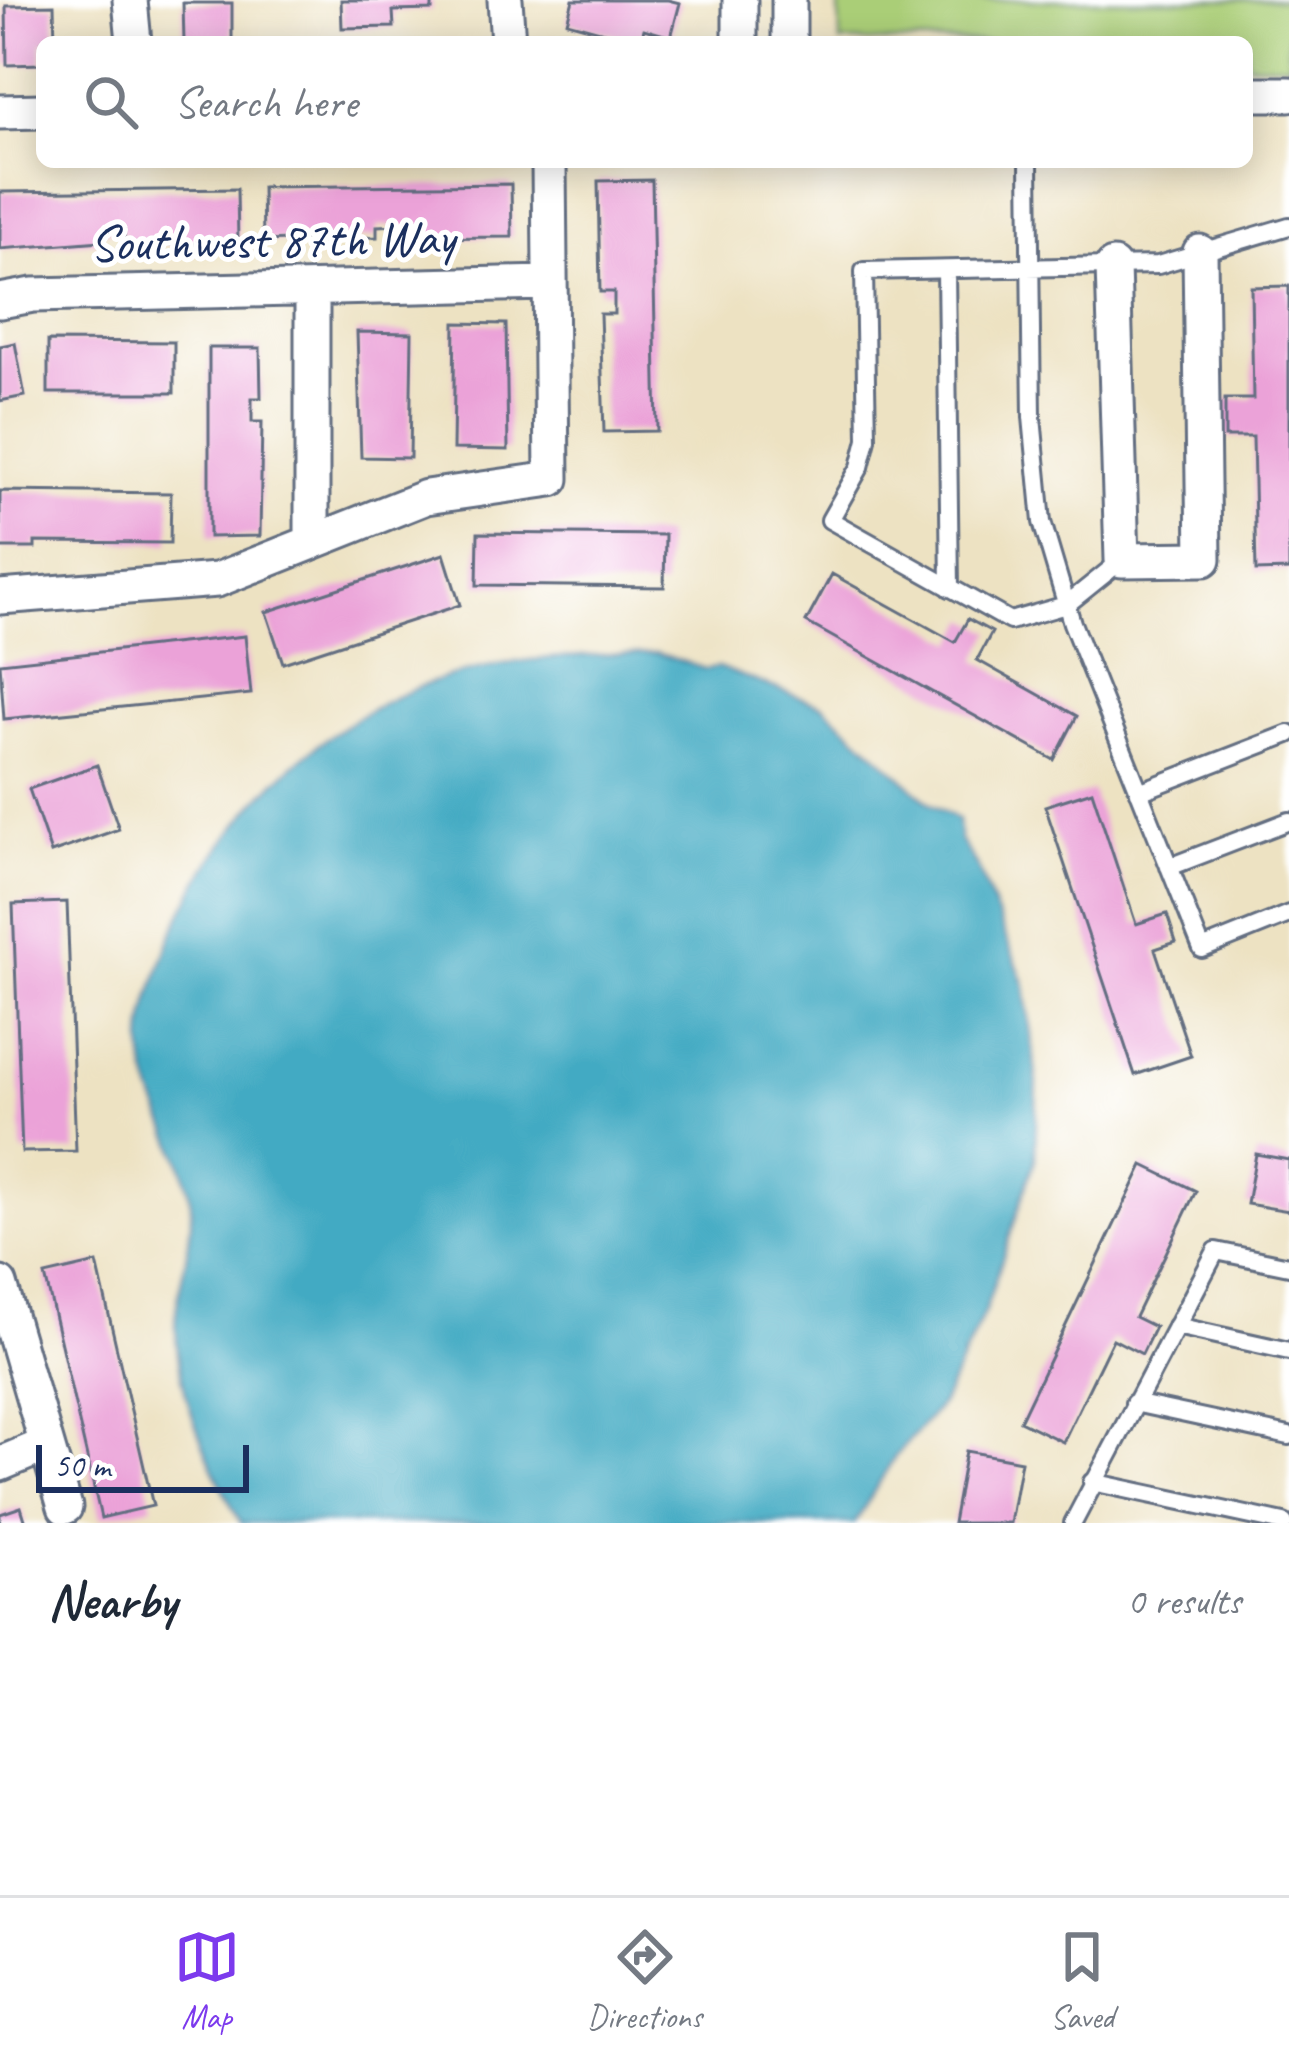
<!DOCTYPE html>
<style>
:root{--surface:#fff;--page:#f2f2f3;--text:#1f2937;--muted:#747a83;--line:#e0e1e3;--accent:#7c3aed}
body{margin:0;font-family:Caveat,sans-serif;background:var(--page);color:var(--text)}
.scale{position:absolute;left:36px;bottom:30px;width:213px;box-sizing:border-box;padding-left:12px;border:6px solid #1b2f5e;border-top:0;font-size:33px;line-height:42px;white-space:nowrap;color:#1b2f5e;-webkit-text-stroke:9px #fff;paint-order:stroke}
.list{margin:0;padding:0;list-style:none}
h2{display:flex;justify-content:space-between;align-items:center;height:156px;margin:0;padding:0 48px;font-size:51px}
h2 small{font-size:39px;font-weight:400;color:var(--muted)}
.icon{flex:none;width:66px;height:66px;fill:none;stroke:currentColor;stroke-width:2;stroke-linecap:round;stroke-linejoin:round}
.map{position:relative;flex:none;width:1289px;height:1523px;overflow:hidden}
.search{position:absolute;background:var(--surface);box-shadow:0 6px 30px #0003;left:36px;right:36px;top:36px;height:132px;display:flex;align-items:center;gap:30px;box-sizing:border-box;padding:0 42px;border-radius:18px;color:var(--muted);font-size:45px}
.sheet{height:372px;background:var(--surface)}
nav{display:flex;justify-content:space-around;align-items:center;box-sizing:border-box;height:168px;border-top:3px solid var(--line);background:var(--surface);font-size:33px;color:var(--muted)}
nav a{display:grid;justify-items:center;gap:6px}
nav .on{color:var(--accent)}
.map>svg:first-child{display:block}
.green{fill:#aace77;stroke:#627e6a;stroke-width:3}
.water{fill:#43aac3;stroke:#2f6c90;stroke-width:3}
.building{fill:#eba2d8}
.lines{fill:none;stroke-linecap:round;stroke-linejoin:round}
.service-casing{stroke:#646e81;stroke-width:22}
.minor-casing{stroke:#646e81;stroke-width:39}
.service{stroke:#fff;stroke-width:16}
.minor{stroke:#fff;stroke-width:33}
.labels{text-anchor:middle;stroke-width:10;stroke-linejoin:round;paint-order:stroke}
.street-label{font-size:51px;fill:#1b2f5e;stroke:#fff}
</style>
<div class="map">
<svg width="1289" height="1523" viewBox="0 0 1289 1523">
<rect width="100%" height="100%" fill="#fff"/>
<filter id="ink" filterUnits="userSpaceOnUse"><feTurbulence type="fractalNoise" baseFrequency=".00833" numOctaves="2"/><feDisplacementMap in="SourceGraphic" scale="24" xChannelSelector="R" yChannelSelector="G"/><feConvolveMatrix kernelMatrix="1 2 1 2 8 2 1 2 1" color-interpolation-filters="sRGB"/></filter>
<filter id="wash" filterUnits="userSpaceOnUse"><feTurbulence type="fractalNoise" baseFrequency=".004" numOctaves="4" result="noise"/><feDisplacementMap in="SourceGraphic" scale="48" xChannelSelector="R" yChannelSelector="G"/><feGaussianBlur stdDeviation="2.7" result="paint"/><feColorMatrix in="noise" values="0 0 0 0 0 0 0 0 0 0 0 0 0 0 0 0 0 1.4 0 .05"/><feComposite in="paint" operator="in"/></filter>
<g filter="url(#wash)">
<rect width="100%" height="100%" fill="#ede2c2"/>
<!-- green -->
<path class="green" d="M 839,0 L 1289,0 L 1289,64 L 1247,64 L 1247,42 L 840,42 Z"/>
<!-- water -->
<path class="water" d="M 657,653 L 705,669 L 718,667 L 824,706 L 930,803 L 958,820 L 960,840 L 978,868 L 1025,985 L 1037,1082 L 1035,1160 L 985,1311 L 942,1403 L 894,1458 L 855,1523 L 241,1523 C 207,1463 170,1378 177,1307 C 181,1271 195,1235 190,1198 C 182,1144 143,1097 143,1042 C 143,1015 153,988 162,962 C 207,829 320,712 458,674 C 521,656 592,655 657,653 Z"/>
<g id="blocks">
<!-- building -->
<path class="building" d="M 341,0 L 432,0 L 432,10 L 393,11 L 394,27 L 342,28 Z
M 573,0 L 668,0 L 680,3 L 671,37 L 644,29 L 640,42 L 567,22 Z
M 183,3 L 232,3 L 232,42 L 184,42 Z
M 54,5 L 55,42 L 42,42 L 42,64 L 7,65 L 6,6 Z
M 652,180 L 657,431 L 604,432 L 600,314 L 614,314 L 614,292 L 600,292 L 598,181 Z
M 511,184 L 512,237 L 398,238 L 398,225 L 377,226 L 377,237 L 263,241 L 262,187 Z
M 237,189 L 238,244 L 124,244 L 124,231 L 101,231 L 101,241 L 0,249 L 0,192 Z
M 1289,286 L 1289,570 L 1256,571 L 1253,437 L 1225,437 L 1225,399 L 1253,399 L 1251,287 Z
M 455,323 L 506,324 L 508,450 L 453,449 Z
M 357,332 L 412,333 L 410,458 L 361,457 Z
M 48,341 L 174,342 L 174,393 L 48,393 Z
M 15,343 L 25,396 L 0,401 L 0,346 Z
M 209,348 L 260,348 L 261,398 L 252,398 L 252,422 L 262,422 L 260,536 L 209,537 Z
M 0,491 L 171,493 L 170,543 L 35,542 L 35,548 L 0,548 Z
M 478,533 L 665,535 L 664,587 L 477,585 Z
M 444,554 L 460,605 L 283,663 L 266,612 Z
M 832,574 L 955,642 L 968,619 L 992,632 L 977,660 L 1077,716 L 1054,760 L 806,622 Z
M 245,636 L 251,694 L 4,719 L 0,663 Z
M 97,765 L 119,829 L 51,853 L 29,789 Z
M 1092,791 L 1136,924 L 1167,914 L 1176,942 L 1155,949 L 1191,1056 L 1135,1075 L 1045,806 Z
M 67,902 L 76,1151 L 22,1152 L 13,904 Z
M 1256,1154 L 1289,1160 L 1289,1211 L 1247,1204 Z
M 1143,1165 L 1196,1191 L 1135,1317 L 1155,1327 L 1142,1354 L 1113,1339 L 1063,1442 L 1020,1421 Z
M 97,1263 L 153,1506 L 101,1518 L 45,1275 Z
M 966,1451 L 1021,1461 L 1010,1523 L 953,1523 Z
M 21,1507 L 26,1523 L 0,1523 L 0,1514 Z"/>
</g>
</g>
<g filter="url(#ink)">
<use href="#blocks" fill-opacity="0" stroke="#646e81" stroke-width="3"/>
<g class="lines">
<defs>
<path id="service" d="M 1029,162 L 1032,417 L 1042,522 L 1072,623 L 1202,949 L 1289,914
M 946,270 L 950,588
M 1122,560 L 1066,605 L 1010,621 L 830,520 L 860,467 L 867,439 L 864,271 L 1158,265 L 1289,226
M 1139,792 L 1289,734
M 1169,867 L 1289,821
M 1176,1326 L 1289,1351
M 1134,1403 L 1289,1436
M 1092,1482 L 1284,1523
M 1073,1523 L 1216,1251 L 1289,1266"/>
<path id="minor" d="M 130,0 L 134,42
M 505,0 L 508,42
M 740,0 L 740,42
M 789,0 L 789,42
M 1247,94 L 1289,94
M 0,112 L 42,111
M 1113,266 L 1122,560 L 1204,559 L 1200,252
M 312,290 L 312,539
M 0,301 L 33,295 L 548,283
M 0,597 L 217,580 L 426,497 L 552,479 L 549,162
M 0,1284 L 65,1507
M 0,1464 L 43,1446"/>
</defs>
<!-- service casing -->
<use href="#service" class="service-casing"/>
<!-- minor casing -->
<use href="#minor" class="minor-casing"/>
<!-- service -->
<use href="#service" class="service"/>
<!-- minor -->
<use href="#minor" class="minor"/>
</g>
</g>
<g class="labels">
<!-- street labels -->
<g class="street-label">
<text transform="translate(272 239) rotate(-1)" y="18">Southwest 87th Way</text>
</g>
</g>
</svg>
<div class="scale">50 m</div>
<div class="search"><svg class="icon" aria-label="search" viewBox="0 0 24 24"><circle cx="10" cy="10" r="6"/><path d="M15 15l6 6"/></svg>Search here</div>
</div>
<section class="sheet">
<h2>Nearby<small>0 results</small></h2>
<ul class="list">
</ul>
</section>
<nav>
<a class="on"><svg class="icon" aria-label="map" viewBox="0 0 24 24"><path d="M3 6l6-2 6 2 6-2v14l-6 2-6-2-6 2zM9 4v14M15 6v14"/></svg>Map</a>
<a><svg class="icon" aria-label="directions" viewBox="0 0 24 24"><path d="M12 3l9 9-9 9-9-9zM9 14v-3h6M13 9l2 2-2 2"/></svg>Directions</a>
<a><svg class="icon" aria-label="saved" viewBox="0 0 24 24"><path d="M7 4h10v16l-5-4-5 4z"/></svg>Saved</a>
</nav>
